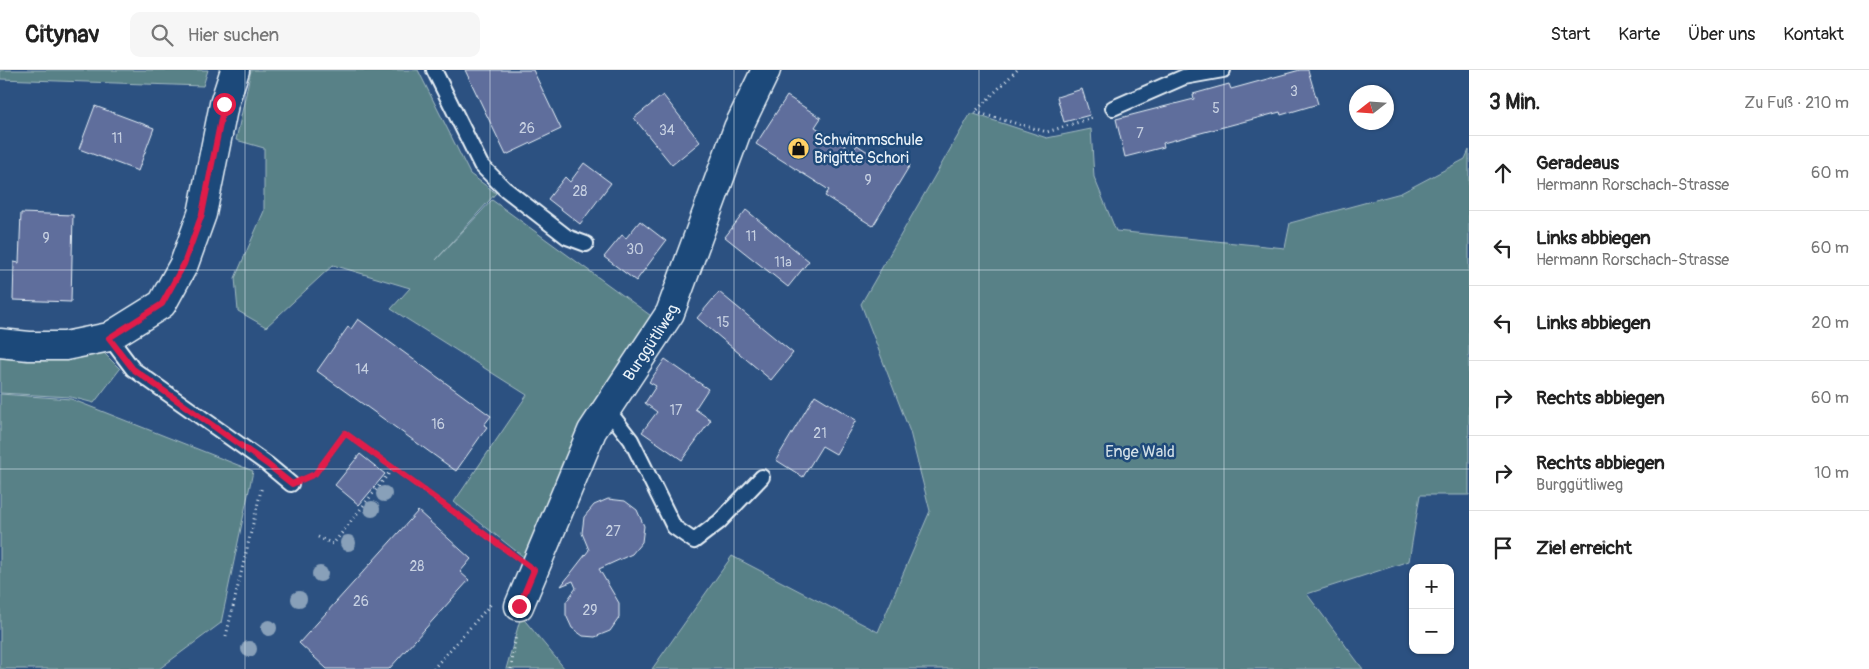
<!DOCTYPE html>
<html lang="de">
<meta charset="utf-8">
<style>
:root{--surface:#fff;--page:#f6f6f6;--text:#222;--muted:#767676;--line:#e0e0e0}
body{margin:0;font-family:Pangolin,sans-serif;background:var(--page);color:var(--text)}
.controls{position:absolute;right:15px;bottom:15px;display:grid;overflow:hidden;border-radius:10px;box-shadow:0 1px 4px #0004}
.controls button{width:45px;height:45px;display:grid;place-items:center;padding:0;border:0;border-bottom:1px solid var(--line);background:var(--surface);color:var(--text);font:25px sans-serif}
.compass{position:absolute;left:1349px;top:15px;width:45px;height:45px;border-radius:50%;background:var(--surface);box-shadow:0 1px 4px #0004;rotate:253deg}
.stop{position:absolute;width:15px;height:15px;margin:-11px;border:4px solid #e11d48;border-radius:50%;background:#fff}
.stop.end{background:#e11d48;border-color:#fff;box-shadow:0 1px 5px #0008}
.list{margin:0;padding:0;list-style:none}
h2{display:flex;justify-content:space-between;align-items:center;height:65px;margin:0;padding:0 20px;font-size:21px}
h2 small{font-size:16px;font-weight:400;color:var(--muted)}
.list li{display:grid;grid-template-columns:32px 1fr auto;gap:15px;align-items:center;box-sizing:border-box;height:75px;padding:0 20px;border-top:1px solid var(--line)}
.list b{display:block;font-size:19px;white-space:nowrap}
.list p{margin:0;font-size:16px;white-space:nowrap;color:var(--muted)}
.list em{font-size:16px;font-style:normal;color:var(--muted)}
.icon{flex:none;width:28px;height:28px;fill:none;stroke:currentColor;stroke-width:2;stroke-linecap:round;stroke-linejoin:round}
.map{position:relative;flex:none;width:1469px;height:599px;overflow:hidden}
header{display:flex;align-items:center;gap:30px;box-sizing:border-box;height:70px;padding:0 25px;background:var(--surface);border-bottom:1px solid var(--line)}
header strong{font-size:24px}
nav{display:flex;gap:28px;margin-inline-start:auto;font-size:18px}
.search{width:350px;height:45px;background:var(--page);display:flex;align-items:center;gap:12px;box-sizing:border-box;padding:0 18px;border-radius:10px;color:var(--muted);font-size:19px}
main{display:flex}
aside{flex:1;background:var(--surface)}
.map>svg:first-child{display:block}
.green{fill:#598187;stroke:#a0b9c0}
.building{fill:#5f6e9c;stroke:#e8f1f8}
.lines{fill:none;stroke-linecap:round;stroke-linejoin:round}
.service-casing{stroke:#e8f1f8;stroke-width:18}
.minor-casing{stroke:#e8f1f8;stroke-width:31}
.path{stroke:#e8f1f8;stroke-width:3;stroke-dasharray:1 4;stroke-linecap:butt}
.service{stroke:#1f4a7a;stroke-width:14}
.minor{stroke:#1f4a7a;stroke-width:28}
.tree{fill:#88a0b9}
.route{stroke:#e11d48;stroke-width:6}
.grid{fill:none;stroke:#e8f1f8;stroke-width:1;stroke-opacity:0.55}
.labels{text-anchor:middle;stroke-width:5;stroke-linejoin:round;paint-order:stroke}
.number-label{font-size:14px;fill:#c6d0e1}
.poi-label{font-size:16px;fill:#e8f1f8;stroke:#1f4a7a;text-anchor:start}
.street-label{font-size:16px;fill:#e8f1f8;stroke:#1f4a7a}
.park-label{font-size:16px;fill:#d3e0e7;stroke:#1f4a7a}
</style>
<header>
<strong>Citynav</strong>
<div class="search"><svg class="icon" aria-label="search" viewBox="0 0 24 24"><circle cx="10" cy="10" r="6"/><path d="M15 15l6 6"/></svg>Hier suchen</div>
<nav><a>Start</a><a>Karte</a><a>Über uns</a><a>Kontakt</a></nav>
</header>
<main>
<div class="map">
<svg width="1469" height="599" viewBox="0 0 1469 599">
<rect width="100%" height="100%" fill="#2c5181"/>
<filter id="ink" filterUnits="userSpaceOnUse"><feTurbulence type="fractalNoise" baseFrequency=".02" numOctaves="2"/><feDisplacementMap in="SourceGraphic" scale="10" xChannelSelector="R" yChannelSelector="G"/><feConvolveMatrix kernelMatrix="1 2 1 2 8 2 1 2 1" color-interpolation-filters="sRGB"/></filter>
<g filter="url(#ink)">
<!-- green -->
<path class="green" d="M 0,0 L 208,0 L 203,16 L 0,9 Z
M 251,0 L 418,0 L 470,104 L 496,123 L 436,190 L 492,130 L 654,248 L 526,489 L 454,432 L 527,325 L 391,239 L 410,218 L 333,195 L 266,257 L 238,241 L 235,208 L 264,141 L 264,78 L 236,70 Z
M 971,43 L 1047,68 L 1091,59 L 1094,107 L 1116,161 L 1285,178 L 1290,153 L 1401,123 L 1465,89 L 1469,80 L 1469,425 L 1420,425 L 1409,491 L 1307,524 L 1363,599 L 652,599 L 732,486 L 878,562 L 930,441 L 910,362 L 861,234 Z
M 102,281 L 120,299 L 94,333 L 71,327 L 0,323 L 0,286 Z
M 0,324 L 71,329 L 253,401 L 221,553 L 159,599 L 0,599 Z
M 521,546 L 565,599 L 506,599 Z"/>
<!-- building -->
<path class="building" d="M 465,0 L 533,0 L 561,59 L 506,85 Z
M 1300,0 L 1308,0 L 1318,34 L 1281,45 L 1280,42 L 1163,73 L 1164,77 L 1125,87 L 1116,49 L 1194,29 L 1193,24 L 1229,14 L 1231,19 Z
M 1082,19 L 1090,45 L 1064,52 L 1057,27 Z
M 663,25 L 700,72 L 672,95 L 634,48 Z
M 787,26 L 821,48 L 815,57 L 853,81 L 857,75 L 882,91 L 888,80 L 910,95 L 873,156 L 825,126 L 829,120 L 756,74 Z
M 95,36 L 154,58 L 138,101 L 79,79 Z
M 584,93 L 611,113 L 580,154 L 548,129 L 565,107 L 570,112 Z
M 746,140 L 809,191 L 788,217 L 725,167 Z
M 21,143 L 73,145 L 71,232 L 13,230 L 14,192 L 19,193 Z
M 640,151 L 666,171 L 636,211 L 604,187 L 622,165 L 626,168 Z
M 719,222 L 793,283 L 771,310 L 697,248 Z
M 358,249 L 491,346 L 484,355 L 487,357 L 456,401 L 317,301 L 348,257 L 351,259 Z
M 665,289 L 708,319 L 695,339 L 711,350 L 682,390 L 642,362 L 657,342 L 645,333 L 656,316 L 649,312 Z
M 815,325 L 856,350 L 836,384 L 822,376 L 803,407 L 776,390 Z
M 360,384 L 385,404 L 359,435 L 335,415 Z
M 608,429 L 625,431 L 637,440 L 644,456 L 642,472 L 632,484 L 599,499 L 619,533 L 619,548 L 610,561 L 595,567 L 583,566 L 572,558 L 566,545 L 566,532 L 576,518 L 573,511 L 561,516 L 589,480 L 582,463 L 584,447 L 594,435 Z
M 418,441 L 471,489 L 460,502 L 469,510 L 389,599 L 327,599 L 299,573 Z"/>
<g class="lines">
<defs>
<path id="service" d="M 434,0 L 481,95 L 504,118 L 567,167 L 586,174
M 1113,38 L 1184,7 L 1223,0
M 109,267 L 133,299 L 267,394 L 291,414
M 607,339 L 631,370 L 674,457 L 694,471 L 719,452 L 762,407"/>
<g id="minor">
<path d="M 0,273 L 29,276 L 65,276 L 109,267 L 162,234 L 184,194 L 202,144 L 224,34 L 235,0"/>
<path id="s1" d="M 519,536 L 592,361 L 670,243 L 738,58 L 766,0"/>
</g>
</defs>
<!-- service casing -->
<use href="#service" class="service-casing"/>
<!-- minor casing -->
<use href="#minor" class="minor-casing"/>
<!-- path -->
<path class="path" d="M 1017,0 L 975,42 L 1047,62 L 1095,47
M 311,406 L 315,404 L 345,363 L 393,398
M 318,467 L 333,474 L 393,398 L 511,484
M 226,566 L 262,416
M 433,599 L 491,534
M 511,599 L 516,564"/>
<!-- service -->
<use href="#service" class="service"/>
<!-- minor -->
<use href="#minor" class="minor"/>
</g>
<!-- trees -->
<g class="tree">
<circle cx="384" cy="424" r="8"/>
<circle cx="372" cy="439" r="8"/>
<circle cx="348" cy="473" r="8"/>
<circle cx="320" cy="504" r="8"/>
<circle cx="299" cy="529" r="8"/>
<circle cx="269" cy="558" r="8"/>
<circle cx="249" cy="579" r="8"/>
</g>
</g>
<g class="lines" filter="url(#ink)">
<!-- route -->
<path class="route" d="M 224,34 L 202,144 L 184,194 L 162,234 L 109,268 L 133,299 L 267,394 L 292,414 L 315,404 L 345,363 L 534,500 L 519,536"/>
</g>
<!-- grid -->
<path class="grid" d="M 245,0 L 245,599M 490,0 L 490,599M 734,0 L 734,599M 979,0 L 979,599M 1224,0 L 1224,599M 0,200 L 1469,200M 0,399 L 1469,399"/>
<!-- icons -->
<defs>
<symbol id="shop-disc" viewBox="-11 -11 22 22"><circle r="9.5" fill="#ffd166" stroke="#1f4a7a"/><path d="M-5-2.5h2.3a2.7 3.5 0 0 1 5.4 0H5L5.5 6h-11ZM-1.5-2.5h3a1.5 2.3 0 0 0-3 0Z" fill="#111"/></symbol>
</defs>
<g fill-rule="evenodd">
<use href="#shop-disc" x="786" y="66" width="25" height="25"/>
</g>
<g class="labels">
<!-- number labels -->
<g class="number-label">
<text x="1294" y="26">3</text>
<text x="1216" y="43">5</text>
<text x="527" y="63">26</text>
<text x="667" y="65">34</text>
<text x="1140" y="68">7</text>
<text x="117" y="73">11</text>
<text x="868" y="115">9</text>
<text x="580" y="126">28</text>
<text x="751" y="171">11</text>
<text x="46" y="173">9</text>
<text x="635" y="184">30</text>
<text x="783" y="197">11a</text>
<text x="723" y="257">15</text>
<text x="362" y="304">14</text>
<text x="676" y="345">17</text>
<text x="438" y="359">16</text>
<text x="820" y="368">21</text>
<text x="613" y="466">27</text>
<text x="417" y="501">28</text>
<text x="361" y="536">26</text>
<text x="590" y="545">29</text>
</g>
<!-- poi labels -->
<g class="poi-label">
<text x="814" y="75">Schwimmschule<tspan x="814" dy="18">Brigitte Schori</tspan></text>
</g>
<!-- street labels -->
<g class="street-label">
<text dy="6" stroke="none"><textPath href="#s1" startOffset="296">Burggütliweg</textPath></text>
</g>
<!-- park labels -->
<g class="park-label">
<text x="1140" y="387">Enge Wald</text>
</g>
</g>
</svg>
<div class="controls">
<button>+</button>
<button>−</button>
</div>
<svg class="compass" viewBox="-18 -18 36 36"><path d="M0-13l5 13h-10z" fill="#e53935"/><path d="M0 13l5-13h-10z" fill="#767676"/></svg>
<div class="stop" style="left:224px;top:34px"></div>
<div class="stop end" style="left:519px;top:536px"></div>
</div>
<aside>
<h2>3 Min.<small>Zu Fuß · 210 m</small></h2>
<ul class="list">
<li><svg class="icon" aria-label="ahead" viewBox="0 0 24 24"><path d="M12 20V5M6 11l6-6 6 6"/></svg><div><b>Geradeaus</b><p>Hermann Rorschach-Strasse</p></div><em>60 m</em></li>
<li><svg class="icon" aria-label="left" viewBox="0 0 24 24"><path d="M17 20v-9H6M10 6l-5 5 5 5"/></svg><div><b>Links abbiegen</b><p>Hermann Rorschach-Strasse</p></div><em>60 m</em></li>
<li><svg class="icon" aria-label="left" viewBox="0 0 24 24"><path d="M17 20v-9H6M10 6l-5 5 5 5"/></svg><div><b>Links abbiegen</b></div><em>20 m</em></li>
<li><svg class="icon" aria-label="right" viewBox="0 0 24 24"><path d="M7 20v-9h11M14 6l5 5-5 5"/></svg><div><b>Rechts abbiegen</b></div><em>60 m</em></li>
<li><svg class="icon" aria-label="right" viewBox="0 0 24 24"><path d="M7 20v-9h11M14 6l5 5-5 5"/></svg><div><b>Rechts abbiegen</b><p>Burggütliweg</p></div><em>10 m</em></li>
<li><svg class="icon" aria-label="arrive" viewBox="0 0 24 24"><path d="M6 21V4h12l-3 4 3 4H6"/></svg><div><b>Ziel erreicht</b></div></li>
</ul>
</aside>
</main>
